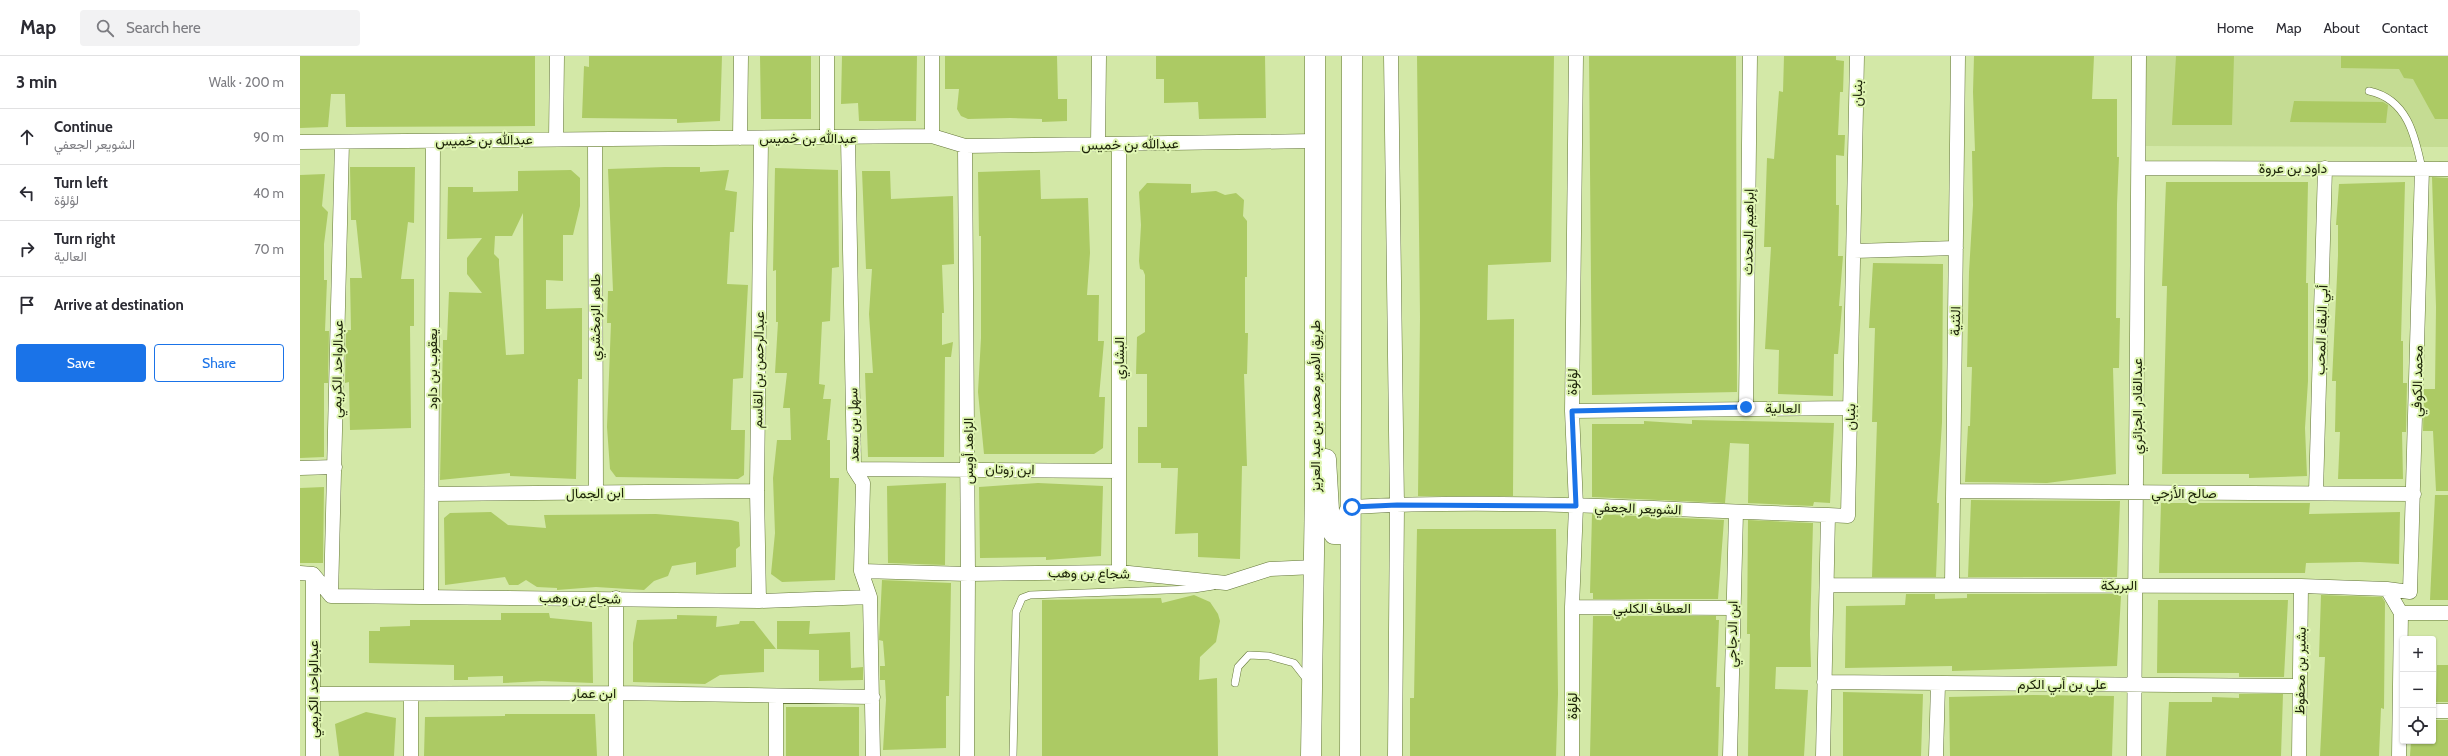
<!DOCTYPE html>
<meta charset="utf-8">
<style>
:root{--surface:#fff;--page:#f2f2f3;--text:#2b2b33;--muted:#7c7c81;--line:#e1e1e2;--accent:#1a73e8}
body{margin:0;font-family:Cabin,Vazirmatn,sans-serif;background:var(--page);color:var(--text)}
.controls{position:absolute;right:12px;bottom:12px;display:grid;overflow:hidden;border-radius:4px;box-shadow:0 1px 3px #0004}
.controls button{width:36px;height:36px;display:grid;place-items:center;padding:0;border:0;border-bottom:1px solid var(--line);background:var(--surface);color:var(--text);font:20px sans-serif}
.stop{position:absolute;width:12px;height:12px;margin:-9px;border:3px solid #1a73e8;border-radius:50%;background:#fff}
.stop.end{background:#1a73e8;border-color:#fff;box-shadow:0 1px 4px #0008}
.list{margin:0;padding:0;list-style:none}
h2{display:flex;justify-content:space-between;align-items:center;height:52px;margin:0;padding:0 16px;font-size:17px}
h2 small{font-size:13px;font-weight:400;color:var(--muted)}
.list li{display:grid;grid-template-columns:26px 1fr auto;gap:12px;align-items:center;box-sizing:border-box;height:56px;padding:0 16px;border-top:1px solid var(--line)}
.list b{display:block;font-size:15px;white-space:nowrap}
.list p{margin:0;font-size:13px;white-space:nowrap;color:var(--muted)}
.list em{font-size:13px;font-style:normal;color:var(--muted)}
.actions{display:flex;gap:8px;padding:12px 16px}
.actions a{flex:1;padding:9px 0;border:1px solid var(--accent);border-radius:4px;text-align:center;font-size:14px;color:var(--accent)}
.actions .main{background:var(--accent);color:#fff}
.icon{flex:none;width:22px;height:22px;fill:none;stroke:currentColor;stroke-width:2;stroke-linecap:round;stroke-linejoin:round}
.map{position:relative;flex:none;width:2148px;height:700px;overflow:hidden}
header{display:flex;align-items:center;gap:24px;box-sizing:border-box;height:56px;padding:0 20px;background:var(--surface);border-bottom:1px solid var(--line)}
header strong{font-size:19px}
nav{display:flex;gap:22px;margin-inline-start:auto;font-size:14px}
.search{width:280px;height:36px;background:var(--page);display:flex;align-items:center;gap:10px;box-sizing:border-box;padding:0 14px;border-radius:4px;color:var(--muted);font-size:15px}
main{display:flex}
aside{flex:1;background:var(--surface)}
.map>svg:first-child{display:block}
.built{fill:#c5dc93}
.building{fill:#acca64;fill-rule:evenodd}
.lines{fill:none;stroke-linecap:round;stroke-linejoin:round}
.lane-casing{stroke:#647639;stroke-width:8}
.street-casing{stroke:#647639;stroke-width:15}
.secondary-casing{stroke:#647639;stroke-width:21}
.lane{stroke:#fff;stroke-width:7}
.street{stroke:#fff;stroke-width:14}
.secondary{stroke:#fff;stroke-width:20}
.route{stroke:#1a73e8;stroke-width:5}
.labels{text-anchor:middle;stroke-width:4;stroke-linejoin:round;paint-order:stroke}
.street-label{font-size:14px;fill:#1b2208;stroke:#e0f6b4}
</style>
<header>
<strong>Map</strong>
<div class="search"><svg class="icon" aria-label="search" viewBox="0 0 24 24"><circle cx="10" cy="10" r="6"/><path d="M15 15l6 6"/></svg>Search here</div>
<nav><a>Home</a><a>Map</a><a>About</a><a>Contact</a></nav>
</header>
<main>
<aside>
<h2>3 min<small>Walk · 200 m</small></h2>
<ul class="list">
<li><svg class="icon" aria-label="ahead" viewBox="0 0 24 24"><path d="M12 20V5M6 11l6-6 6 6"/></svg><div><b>Continue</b><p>الشويعر الجعفي</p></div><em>90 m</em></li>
<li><svg class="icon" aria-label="left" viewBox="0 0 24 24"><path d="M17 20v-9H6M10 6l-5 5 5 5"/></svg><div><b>Turn left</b><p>لؤلؤة</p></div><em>40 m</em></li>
<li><svg class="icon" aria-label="right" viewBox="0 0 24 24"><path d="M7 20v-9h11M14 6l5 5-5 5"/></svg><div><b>Turn right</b><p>العالية</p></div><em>70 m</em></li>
<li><svg class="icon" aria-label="arrive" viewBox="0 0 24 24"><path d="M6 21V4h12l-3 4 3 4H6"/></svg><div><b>Arrive at destination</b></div></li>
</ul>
<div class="actions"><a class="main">Save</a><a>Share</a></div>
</aside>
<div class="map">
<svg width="2148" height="700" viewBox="0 0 2148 700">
<rect width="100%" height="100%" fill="#d3e8a7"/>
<!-- built -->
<path class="built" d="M 1846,0 L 2148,0 L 2148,91 L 1845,90 Z"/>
<!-- building -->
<path class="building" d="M 0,0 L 235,0 L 235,70 L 46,71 L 45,38 L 31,38 L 28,71 L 0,72 Z
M 289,0 L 422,0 L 420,65 L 377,67 L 377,63 L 282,62 L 284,10 L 289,11 Z
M 460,0 L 511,0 L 511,63 L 461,63 Z
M 542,0 L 617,0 L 616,65 L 559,65 L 558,47 L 541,48 Z
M 645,0 L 757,0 L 758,43 L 767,43 L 767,65 L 742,66 L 742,63 L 710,62 L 668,63 L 661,60 L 657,53 L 659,33 L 645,33 Z
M 856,0 L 965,0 L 966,62 L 899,63 L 898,46 L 864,47 L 864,23 L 856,23 Z
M 1117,0 L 1254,0 L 1251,206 L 1188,209 L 1187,264 L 1214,263 L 1213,440 L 1118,440 L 1120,261 Z
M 1289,0 L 1436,0 L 1437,336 L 1292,339 Z
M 1484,0 L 1536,0 L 1536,4 L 1544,5 L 1543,36 L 1540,36 L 1538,79 L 1545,79 L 1544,100 L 1536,99 L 1536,149 L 1539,149 L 1538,200 L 1543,200 L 1539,250 L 1542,250 L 1538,298 L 1534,298 L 1533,340 L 1478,338 L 1479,294 L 1465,293 L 1471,191 L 1464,191 L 1467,102 L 1474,103 L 1479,35 L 1483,36 Z
M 1674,0 L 1794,0 L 1792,43 L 1817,43 L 1817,101 L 1819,101 L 1817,148 L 1816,262 L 1820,262 L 1819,312 L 1813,312 L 1816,418 L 1747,427 L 1665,426 L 1668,370 L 1670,370 L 1672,311 L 1667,311 L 1669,216 L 1673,149 L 1672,95 L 1675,95 L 1673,36 Z
M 1876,0 L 1934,0 L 1932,69 L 1872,69 Z
M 2041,0 L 2148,0 L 2148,63 L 2135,63 L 2113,23 L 2104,22 L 2099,13 L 2041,12 Z
M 1994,45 L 2083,46 L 2088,49 L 2086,67 L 1990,66 Z
M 50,111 L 115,111 L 114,167 L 108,166 L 101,223 L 114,223 L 114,270 L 110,270 L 111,372 L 50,374 L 49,326 L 45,327 L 46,274 L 51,274 L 50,222 L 62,222 L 56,164 L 51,164 Z
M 365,111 L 400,111 L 400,116 L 429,114 L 425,134 L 437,136 L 434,176 L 430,176 L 427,228 L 448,229 L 443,322 L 433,323 L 431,374 L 445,374 L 444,419 L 438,423 L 316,421 L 310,413 L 307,371 L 311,267 L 307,267 L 308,235 L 313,235 L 308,113 Z
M 475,112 L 538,114 L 539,211 L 532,212 L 530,265 L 522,266 L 519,328 L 525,329 L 523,343 L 531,343 L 527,384 L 530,384 L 530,422 L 539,422 L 535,524 L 482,526 L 471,518 L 475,477 L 473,422 L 477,384 L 491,384 L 490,352 L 483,352 L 487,317 L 475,317 L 478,266 L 476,266 L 476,214 L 473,215 Z
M 271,114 L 280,122 L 280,150 L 273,179 L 263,179 L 263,225 L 246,224 L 246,253 L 282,252 L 282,323 L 278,323 L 276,423 L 210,420 L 210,417 L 140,424 L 143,284 L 147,284 L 149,236 L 182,237 L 167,218 L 167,202 L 182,182 L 147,183 L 148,131 L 173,131 L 173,136 L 218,135 L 218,115 ZM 223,157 L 224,298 L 206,299 L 199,208 L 199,203 L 194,198 L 195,180 L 212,180 Z
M 740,114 L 741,143 L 788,142 L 790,197 L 787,239 L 799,239 L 798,285 L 804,285 L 799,341 L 805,341 L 803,392 L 794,398 L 684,398 L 678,336 L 681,282 L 681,180 L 679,180 L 678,116 Z
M 562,115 L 590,115 L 591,143 L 653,140 L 654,208 L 642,209 L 644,257 L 642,257 L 642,289 L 653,286 L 651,301 L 645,301 L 644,401 L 568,401 L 565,317 L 573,317 L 569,258 L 572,213 L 566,213 Z
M 25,118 L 22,150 L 28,156 L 24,188 L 24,224 L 27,224 L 25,275 L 29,275 L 28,327 L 24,327 L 24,401 L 0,402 L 0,119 Z
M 2132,121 L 2148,122 L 2148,435 L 2136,435 L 2133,375 L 2123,375 L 2124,333 L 2135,333 L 2136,251 Z
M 1866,126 L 2008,126 L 2006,227 L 2008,227 L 2008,325 L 2005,372 L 2007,420 L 1949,422 L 1949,418 L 1862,418 L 1867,230 L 1862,230 Z
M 2105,126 L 2101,285 L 2103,285 L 2103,327 L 2107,327 L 2106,376 L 2102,376 L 2103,423 L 2038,423 L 2040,376 L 2035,376 L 2036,325 L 2032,325 L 2038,200 L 2038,169 L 2036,169 L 2039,128 Z
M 847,127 L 891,128 L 891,137 L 916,135 L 925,139 L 936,137 L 944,144 L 943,160 L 947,165 L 947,221 L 945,221 L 945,277 L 948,277 L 947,318 L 944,318 L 947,410 L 942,410 L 940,503 L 898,501 L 898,477 L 875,478 L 878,412 L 861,412 L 861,407 L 838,407 L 838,371 L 847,371 L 847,318 L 836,318 L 837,281 L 845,276 L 845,219 L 843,214 L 840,213 L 839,205 L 841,169 L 839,136 Z
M 1573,207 L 1643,208 L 1642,366 L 1637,447 L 1639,447 L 1636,521 L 1572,521 L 1577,366 L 1572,366 L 1575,272 L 1569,272 Z
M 1392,364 L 1534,367 L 1530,447 L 1514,446 L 1513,450 L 1448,447 L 1449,388 L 1430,387 L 1425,447 L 1292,441 L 1292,368 L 1344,368 L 1344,365 L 1392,368 Z
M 646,427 L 645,509 L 588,507 L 587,430 Z
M 738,427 L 803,430 L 801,500 L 746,504 L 746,501 L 680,502 L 679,431 Z
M 24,431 L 23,507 L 0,507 L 0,432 Z
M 2135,439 L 2148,439 L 2148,544 L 2130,544 Z
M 1671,444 L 1820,445 L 1817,521 L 1668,521 Z
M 1861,447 L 2010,447 L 2009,458 L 2100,456 L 2099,508 L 2060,506 L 2006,507 L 2005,517 L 1859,517 Z
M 191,456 L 208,469 L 246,472 L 244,459 L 356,458 L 431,464 L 439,466 L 440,490 L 436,493 L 436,511 L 396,519 L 396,506 L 372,510 L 368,520 L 354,525 L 344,534 L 296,531 L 257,534 L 257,532 L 237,531 L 226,524 L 218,529 L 209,529 L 205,521 L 145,529 L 144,462 L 150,457 Z
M 1292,458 L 1424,464 L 1418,543 L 1293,543 L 1293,537 L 1290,537 Z
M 1448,464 L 1513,467 L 1510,578 L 1511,611 L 1476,611 L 1475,633 L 1508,634 L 1504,700 L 1448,700 L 1450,578 L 1447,578 Z
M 1117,473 L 1256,473 L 1258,638 L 1256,700 L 1110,700 L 1110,642 L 1114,642 Z
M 582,524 L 651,527 L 649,640 L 646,640 L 646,692 L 583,694 L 586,644 L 585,624 L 580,624 L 580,610 L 585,610 L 583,585 L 579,584 Z
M 1606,538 L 1635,538 L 1635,543 L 1667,542 L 1667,538 L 1816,538 L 1821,540 L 1817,610 L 1652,615 L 1652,610 L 1545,612 L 1546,550 L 1605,549 Z
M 894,539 L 910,546 L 918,558 L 920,565 L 916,586 L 900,601 L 899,624 L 917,622 L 918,700 L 742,700 L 742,544 L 861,542 L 862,547 Z
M 2021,539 L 2082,541 L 2085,546 L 2084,653 L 2081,652 L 2079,700 L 2020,700 L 2025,601 L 2019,601 Z
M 1858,544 L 1988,544 L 1984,621 L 1939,621 L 1939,617 L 1857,617 Z
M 201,557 L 249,557 L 250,562 L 292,566 L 293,627 L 242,625 L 203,627 L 203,620 L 168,621 L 168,624 L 154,624 L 154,609 L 69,607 L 69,575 L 80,575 L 80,571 L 110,570 L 110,564 L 201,564 Z
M 377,559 L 417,560 L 416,571 L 439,568 L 440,565 L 454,565 L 476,593 L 464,593 L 464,616 L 420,619 L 405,628 L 333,626 L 333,587 L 337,564 L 377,563 Z
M 1293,560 L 1416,560 L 1416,564 L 1419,564 L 1416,631 L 1420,631 L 1418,700 L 1290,700 Z
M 477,565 L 510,565 L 509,578 L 550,576 L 551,612 L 563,611 L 563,624 L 519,625 L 519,594 L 477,593 Z
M 2137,609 L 2148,609 L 2148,646 L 2136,646 Z
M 1543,636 L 1623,638 L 1621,700 L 1543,700 Z
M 1939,638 L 1983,638 L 1981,700 L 1866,700 L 1869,646 L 1912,646 L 1912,641 L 1939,642 Z
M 1733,639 L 1814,640 L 1812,700 L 1650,700 L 1649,641 Z
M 486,651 L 559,651 L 559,700 L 486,700 Z
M 66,656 L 96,662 L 94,700 L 39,700 L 35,668 Z
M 205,658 L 295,658 L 297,700 L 124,700 L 125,661 L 205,660 Z
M 2135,664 L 2148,664 L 2148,700 L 2110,700 L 2111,685 L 2133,685 Z"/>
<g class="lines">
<defs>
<path id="lane" d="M 2069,35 C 2107,43 2115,79 2122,113
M 935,627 L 938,611 L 949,599 L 969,600 L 994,607 L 1008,625
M 713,700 L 716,556 L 722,542 L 730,539 L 894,533 L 913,530"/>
<path id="street" d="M 632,0 L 632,80
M 1091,0 L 1097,449 L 1095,700
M 527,81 L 527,0
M 440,82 L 441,0
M 548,82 L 554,413 L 563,427 L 561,515 L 570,541 L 573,700
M 256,83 L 257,0
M 295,84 L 296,437
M 0,86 L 632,80 L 665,90 L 1014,85
M 819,88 L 819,516
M 798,89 L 799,0
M 665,90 L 668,518 L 667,700
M 1839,112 L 2148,113
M 1554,195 L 1656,192
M 1446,351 L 1450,0
M 1272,355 L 1550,352
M 0,412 L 35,411
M 554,413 L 819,415
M 1653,435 L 2114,438
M 2016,436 L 2025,112
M 132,438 L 457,435
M 1052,451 C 1210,442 1370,454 1528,459
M 561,515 L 668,518 L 819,516 L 926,527 L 970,513 L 1015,511
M 0,517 L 13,518 L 31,540 L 459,545 L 570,541
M 13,518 L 13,700
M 1527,529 L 2001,530 L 2087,533 L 2110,536 L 2122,113
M 1652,529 L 1658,0
M 2087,533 L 2101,557 L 2099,700
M 31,540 L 42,86
M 131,540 L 133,85
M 459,545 L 457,435 L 461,83
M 1272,551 L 1432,552
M 2101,557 L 2148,557
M 1524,626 L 2000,630
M 14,638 L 316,637 L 573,641
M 111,639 L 111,700
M 476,641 L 476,700
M 2133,655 L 2148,655
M 316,700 L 316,542
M 1272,700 L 1272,551 L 1276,450 L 1272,355 L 1276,0
M 1430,700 L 1436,456
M 1523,700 L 1528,459 L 1548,460 L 1557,0
M 1636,700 L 1638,628
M 1834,700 L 1839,0
M 1999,700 L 2001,530"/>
<path id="secondary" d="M 1026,403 L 1030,471 L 1034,478 L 1041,478 L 1044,475 L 1049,456
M 1011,700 L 1015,430 L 1015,0
M 1050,700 L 1052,0"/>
</defs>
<!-- lane casing -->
<use href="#lane" class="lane-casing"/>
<!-- street casing -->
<use href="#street" class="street-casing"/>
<!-- secondary casing -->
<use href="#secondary" class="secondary-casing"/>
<!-- lane -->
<use href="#lane" class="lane"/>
<!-- street -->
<use href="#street" class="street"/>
<!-- secondary -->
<use href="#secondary" class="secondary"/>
</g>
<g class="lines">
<!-- route -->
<path class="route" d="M 1052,451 L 1097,449 L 1276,450 L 1272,355 L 1446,351"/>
</g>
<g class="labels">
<!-- street labels -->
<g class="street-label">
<text transform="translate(1557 37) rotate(-89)" y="5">بنبان</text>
<text x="508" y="87">عبدالله بن خميس</text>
<text transform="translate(184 84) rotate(-1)" y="5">عبدالله بن خميس</text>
<text transform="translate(830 88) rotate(-1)" y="5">عبدالله بن خميس</text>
<text x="1993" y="117">داود بن عروة</text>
<text transform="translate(1448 176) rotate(-89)" y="5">إبراهيم المحدث</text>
<text transform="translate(295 261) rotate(-90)" y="5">طاهر الزمخشري</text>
<text transform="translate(1655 265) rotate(-89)" y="5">الثنية</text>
<text transform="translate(2021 274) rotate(-88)" y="5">أبي البقاء المحب</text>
<text transform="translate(819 302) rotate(-90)" y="5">البشاري</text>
<text transform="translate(37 313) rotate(-89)" y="5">عبدالواحد الكريمي</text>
<text transform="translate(132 313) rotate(-90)" y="5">يعقوب بن داود</text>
<text transform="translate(458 314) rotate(-89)" y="5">عبدالرحمن بن القاسم</text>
<text transform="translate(2117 325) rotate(-89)" y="5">محمد الكوفي</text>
<text transform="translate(1272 326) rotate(-89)" y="5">لؤلؤة</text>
<text transform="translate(1015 350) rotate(-90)" y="5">طريق الأمير محمد بن عبد العزيز</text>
<text transform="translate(1837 350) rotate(-90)" y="5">عبدالقادر الجزائري</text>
<text x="1483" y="357">العالية</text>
<text transform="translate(1550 361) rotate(-89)" y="5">بنبان</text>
<text transform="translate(553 369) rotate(-91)" y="5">سهل بن سعد</text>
<text transform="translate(668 395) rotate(-90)" y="5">الزاهد أويس</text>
<text transform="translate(710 413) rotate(1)" y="5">ابن زوتان</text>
<text transform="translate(295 437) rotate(-1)" y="5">ابن الجمال</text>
<text x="1884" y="442">صالح الأزجي</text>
<text transform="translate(1338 452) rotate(2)" y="5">الشويعر الجعفي</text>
<text transform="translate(789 517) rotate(1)" y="5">شجاع بن وهب</text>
<text x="1819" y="534">البريكة</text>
<text transform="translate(280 542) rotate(1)" y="5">شجاع بن وهب</text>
<text x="1352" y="557">العطاف الكلبي</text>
<text transform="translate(1432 578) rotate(-89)" y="5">ابن الدجاجي</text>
<text transform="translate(2000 615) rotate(-89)" y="5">بشير بن محفوظ</text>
<text x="1762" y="633">علي بن أبي الكرم</text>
<text transform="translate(13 633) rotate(-90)" y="5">عبدالواحد الكريمي</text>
<text x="294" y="642">ابن عمار</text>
<text transform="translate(1272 650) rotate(-90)" y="5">لؤلؤة</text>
</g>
</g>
</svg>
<div class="controls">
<button>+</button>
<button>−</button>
<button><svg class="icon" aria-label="locate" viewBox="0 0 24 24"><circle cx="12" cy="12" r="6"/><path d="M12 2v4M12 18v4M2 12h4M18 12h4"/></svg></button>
</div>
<div class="stop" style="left:1052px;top:451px"></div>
<div class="stop end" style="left:1446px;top:351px"></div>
</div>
</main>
